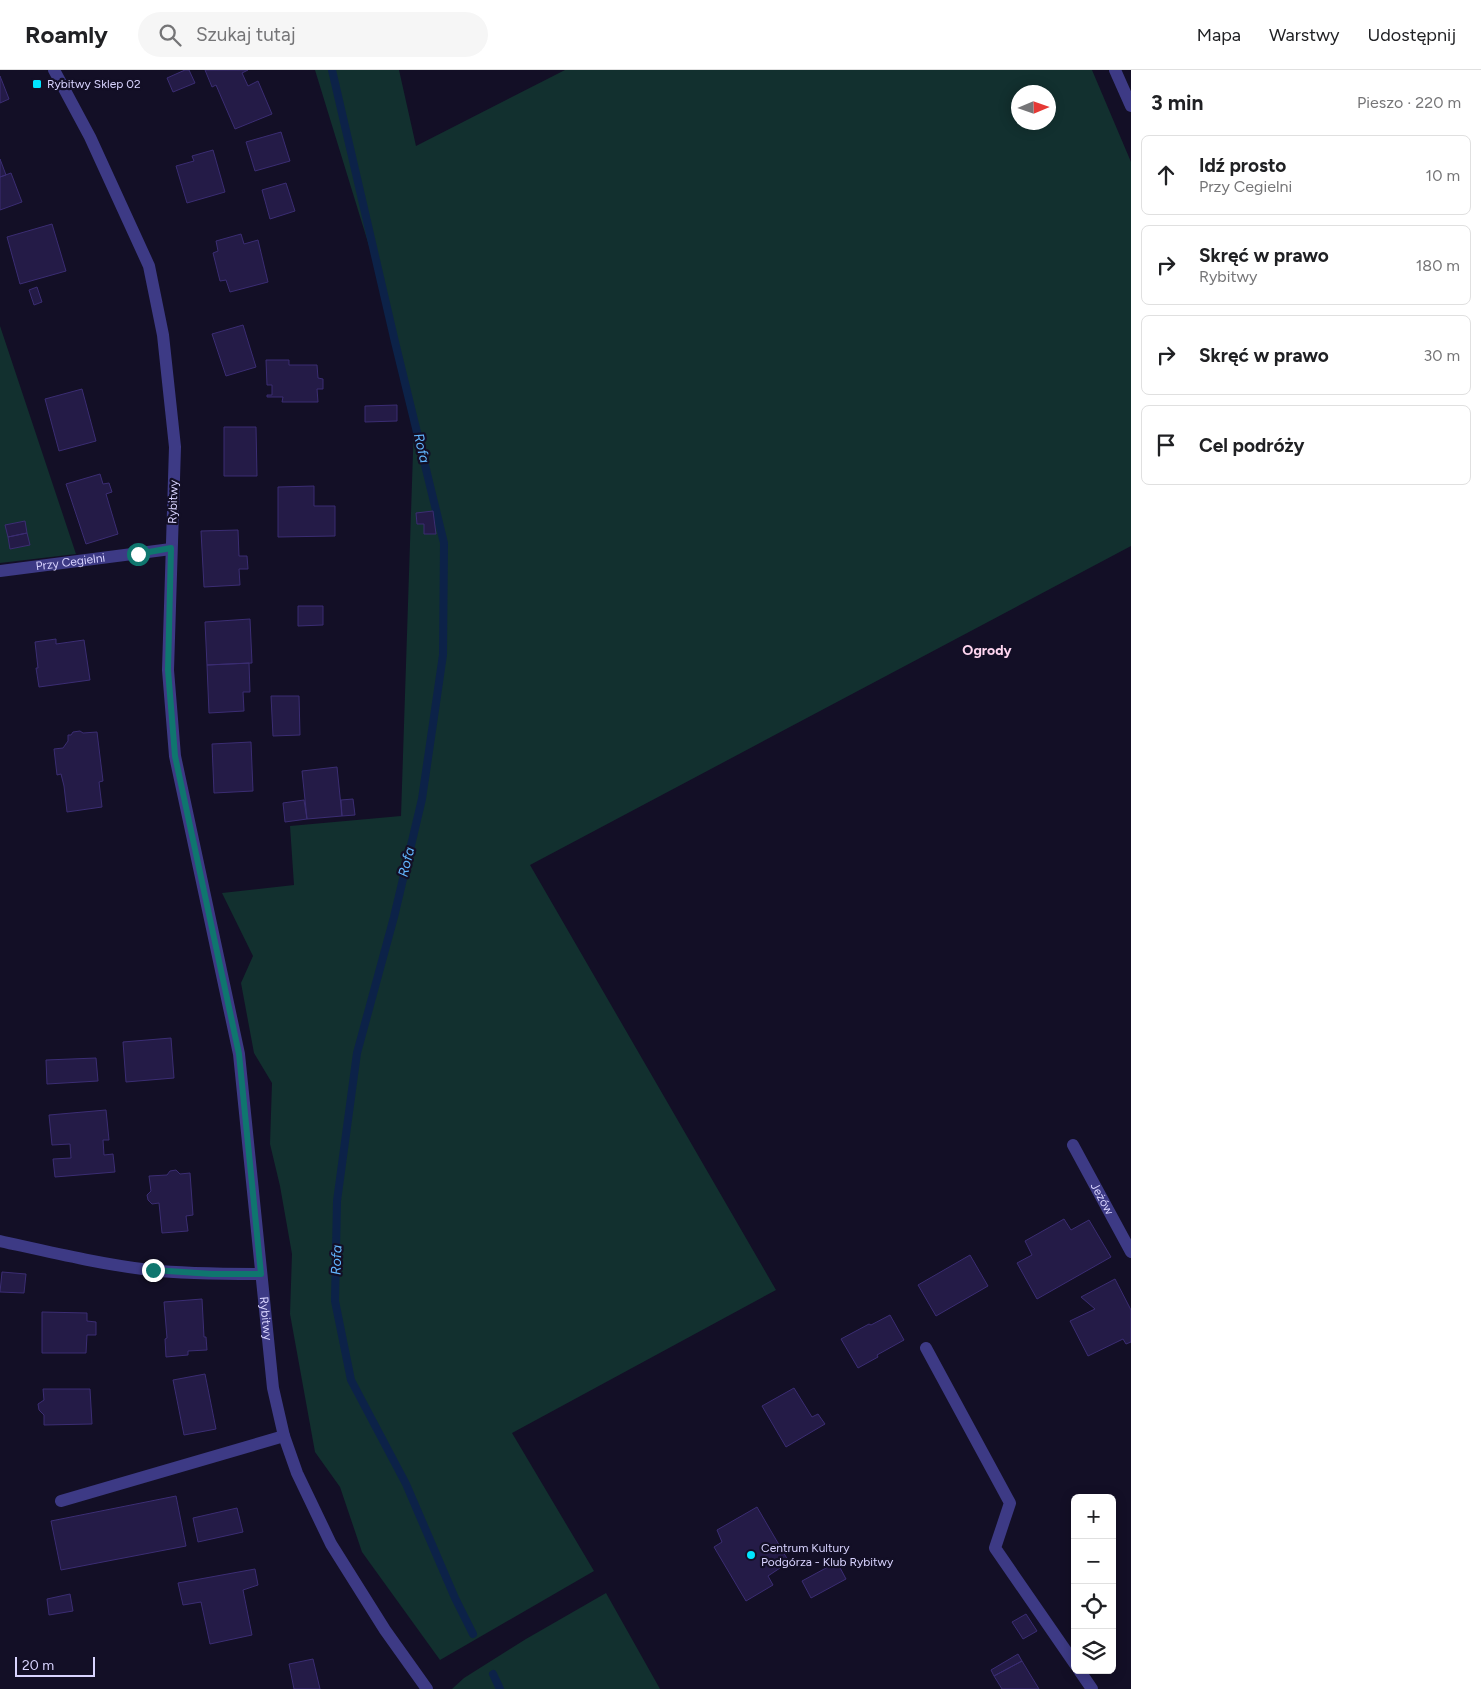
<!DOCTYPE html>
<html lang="pl">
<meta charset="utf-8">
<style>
:root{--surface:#fff;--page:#f6f6f6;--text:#202124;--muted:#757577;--line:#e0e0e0}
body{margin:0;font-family:Figtree,sans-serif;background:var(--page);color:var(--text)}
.controls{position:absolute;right:15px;bottom:15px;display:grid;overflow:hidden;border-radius:8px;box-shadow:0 2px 12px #0003}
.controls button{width:45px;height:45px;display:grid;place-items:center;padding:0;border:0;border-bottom:1px solid var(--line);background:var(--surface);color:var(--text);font:25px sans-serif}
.compass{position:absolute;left:1011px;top:15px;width:45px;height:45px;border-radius:50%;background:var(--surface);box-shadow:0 2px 12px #0003;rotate:88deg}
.scale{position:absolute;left:15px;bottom:12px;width:80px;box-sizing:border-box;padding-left:5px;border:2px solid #d9d4ff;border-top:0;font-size:14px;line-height:18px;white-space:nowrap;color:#d9d4ff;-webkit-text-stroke:4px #130f26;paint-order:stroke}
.stop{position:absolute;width:15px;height:15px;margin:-11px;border:4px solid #0f766e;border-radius:50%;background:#fff}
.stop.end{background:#0f766e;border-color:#fff;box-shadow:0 1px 5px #0008}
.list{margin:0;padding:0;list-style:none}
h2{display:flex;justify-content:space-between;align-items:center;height:65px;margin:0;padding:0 20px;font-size:21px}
h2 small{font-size:16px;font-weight:400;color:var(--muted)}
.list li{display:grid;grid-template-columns:32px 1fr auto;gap:15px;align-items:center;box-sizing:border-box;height:80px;margin:0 10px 10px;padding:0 10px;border:1px solid var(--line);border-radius:8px}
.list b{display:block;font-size:19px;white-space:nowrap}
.list p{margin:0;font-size:16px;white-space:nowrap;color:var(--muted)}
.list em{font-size:16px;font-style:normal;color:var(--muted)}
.icon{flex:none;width:28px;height:28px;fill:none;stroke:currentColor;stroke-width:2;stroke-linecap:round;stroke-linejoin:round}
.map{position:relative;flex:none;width:1131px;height:1619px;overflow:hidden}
header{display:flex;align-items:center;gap:30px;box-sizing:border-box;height:70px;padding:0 25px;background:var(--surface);border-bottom:1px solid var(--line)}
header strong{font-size:24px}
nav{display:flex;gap:28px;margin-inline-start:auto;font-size:18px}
.search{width:350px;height:45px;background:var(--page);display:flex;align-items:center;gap:12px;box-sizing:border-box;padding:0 18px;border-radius:28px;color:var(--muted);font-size:19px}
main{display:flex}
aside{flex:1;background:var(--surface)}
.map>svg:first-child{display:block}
.green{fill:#12302f;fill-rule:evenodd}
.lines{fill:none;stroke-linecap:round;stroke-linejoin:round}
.stream{stroke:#0c2248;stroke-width:8}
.building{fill:#241b47;stroke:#3b2d73}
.lane{stroke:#3d3a85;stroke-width:12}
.street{stroke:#3d3a85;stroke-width:12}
.route{stroke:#0f766e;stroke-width:6}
.poi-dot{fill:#00e5ff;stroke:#130f26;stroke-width:2}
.labels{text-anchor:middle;stroke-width:4.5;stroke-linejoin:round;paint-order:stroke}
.poi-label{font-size:12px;fill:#d9d4ff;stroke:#130f26;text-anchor:start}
.street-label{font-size:12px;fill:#d9d4ff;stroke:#130f26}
.water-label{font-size:14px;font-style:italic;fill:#62b6ff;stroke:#130f26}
.neighbourhood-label{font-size:14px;font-weight:bold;fill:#ffd6f0;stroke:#130f26}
</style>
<header>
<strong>Roamly</strong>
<div class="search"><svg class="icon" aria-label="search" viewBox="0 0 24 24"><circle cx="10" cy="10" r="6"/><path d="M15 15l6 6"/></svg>Szukaj tutaj</div>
<nav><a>Mapa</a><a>Warstwy</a><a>Udostępnij</a></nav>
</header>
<main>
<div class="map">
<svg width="1131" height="1619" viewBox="0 0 1131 1619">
<rect width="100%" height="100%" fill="#130f26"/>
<!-- green -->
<path class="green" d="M 315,0 L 399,0 L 416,76 L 565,0 L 1092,0 L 1131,92 L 1131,476 L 530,795 L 776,1220 L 512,1363 L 594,1501 L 440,1590 L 362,1482 L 340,1417 L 315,1382 L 290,1244 L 292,1184 L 280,1116 L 270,1074 L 272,1013 L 254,983 L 241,913 L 253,886 L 222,823 L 294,815 L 290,756 L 401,746 L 414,352 L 386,231 ZM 1018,22 L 1048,22 L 1048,52 L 1018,52 Z
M 0,256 L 76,484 L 0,493 Z
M 606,1523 L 660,1619 L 452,1619 L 464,1608 L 526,1569 Z"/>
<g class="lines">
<!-- stream -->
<path class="stream" d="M 332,0 L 395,272 L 444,473 L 443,585 L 422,729 L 394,847 L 357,983 L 337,1131 L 335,1231 L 351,1310 L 406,1414 L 455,1528 L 473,1564
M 493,1604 L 500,1619"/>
</g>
<!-- building -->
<path class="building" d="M 185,0 L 189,0 L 195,13 L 173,22 L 167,8 Z
M 205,0 L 248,0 L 242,3 L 248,16 L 258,11 L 272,44 L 235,59 L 216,15 L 212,17 Z
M 0,6 L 9,29 L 0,33 Z
M 281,62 L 290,91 L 255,101 L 246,72 Z
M 213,80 L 225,122 L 187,133 L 176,96 L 194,91 L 192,86 Z
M 0,89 L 6,105 L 0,107 Z
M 11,103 L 22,132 L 0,140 L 0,107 Z
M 286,113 L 295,141 L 270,149 L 262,120 Z
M 52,154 L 66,201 L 20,214 L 7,167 Z
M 241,164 L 244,174 L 258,170 L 268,212 L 230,222 L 226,210 L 220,211 L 213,183 L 218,181 L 216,171 Z
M 37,217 L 42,232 L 34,235 L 29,220 Z
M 243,255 L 256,297 L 226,306 L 212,264 Z
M 266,290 L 289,290 L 289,295 L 317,295 L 318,308 L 323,309 L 323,319 L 317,319 L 318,332 L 282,332 L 283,327 L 267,327 L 267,325 L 272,325 L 272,315 L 267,315 Z
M 82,319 L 96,371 L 59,381 L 45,329 Z
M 397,335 L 397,351 L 365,352 L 365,336 Z
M 224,357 L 256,357 L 257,406 L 224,406 Z
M 100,404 L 103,414 L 109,413 L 112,422 L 106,424 L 118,464 L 86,474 L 66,414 Z
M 314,416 L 314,436 L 335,436 L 335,466 L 278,467 L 278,417 Z
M 433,441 L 436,464 L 424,464 L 424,454 L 417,454 L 416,443 Z
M 25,451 L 27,463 L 8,467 L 5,455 Z
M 238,460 L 239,486 L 247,486 L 248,499 L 239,499 L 240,515 L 204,517 L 201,461 Z
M 27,463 L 30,475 L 10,479 L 8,467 Z
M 298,536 L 323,536 L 323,555 L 298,556 Z
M 250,549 L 252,593 L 207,595 L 205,552 Z
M 56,569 L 56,574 L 84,570 L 90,610 L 39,617 L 36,598 L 38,598 L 35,572 Z
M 249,593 L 250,622 L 243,622 L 244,641 L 209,643 L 207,595 Z
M 271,626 L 299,626 L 300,665 L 273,666 Z
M 80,661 L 83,663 L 97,662 L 103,711 L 99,712 L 102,737 L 67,742 L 64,716 L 61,704 L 57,705 L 54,679 L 63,678 L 68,671 L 68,665 L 71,665 L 73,662 Z
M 251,672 L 253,721 L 214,723 L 212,674 Z
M 337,697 L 342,746 L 307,749 L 302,701 Z
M 353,729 L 355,745 L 342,746 L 341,730 Z
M 304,730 L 307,749 L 285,752 L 283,733 Z
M 171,968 L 174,1008 L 126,1012 L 123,972 Z
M 96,988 L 98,1011 L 47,1014 L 46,990 Z
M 106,1040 L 109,1070 L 103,1070 L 104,1085 L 113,1084 L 115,1102 L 55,1107 L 53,1089 L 71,1088 L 70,1074 L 52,1075 L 49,1045 Z
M 176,1100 L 180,1104 L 190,1103 L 193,1145 L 186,1146 L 188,1161 L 162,1163 L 159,1133 L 152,1134 L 148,1130 L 147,1125 L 151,1121 L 149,1106 L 167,1105 L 170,1101 Z
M 1064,1149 L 1071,1160 L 1089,1150 L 1111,1187 L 1037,1229 L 1017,1193 L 1032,1185 L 1025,1171 Z
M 970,1185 L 988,1216 L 936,1246 L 918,1215 Z
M 2,1202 L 26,1204 L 24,1223 L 0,1222 Z
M 1115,1209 L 1131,1240 L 1131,1272 L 1126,1274 L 1123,1269 L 1088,1286 L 1070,1251 L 1095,1239 L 1081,1227 Z
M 202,1229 L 204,1267 L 206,1267 L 207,1280 L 188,1281 L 188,1285 L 166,1287 L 165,1269 L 167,1268 L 164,1232 Z
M 42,1242 L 87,1243 L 87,1251 L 96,1252 L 96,1265 L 87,1265 L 86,1283 L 42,1283 Z
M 890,1245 L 904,1270 L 877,1285 L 878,1287 L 858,1298 L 841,1269 L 869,1254 L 871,1255 Z
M 205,1304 L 216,1359 L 184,1365 L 173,1310 Z
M 794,1318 L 812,1347 L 818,1344 L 825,1354 L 786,1377 L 762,1336 Z
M 43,1319 L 90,1319 L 92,1354 L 44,1355 L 44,1345 L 39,1340 L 38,1334 L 44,1330 Z
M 176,1426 L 186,1476 L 61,1500 L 51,1451 Z
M 757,1437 L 789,1492 L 768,1506 L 773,1515 L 746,1531 L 714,1477 L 722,1472 L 717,1460 Z
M 237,1438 L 243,1462 L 198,1472 L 193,1448 Z
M 837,1492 L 846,1509 L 811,1528 L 802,1511 Z
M 255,1499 L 258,1515 L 243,1520 L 252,1565 L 210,1574 L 201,1532 L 183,1535 L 178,1513 Z
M 70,1524 L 73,1541 L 49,1545 L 47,1529 Z
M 1026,1544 L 1037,1561 L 1023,1569 L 1012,1552 Z
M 1018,1584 L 1022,1591 L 994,1606 L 991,1600 Z
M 313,1589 L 320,1619 L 294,1619 L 289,1594 Z
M 1022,1591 L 1039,1619 L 1002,1619 L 994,1606 Z"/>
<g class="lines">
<!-- lane -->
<path class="lane" d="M 926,1278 L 1010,1433 L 995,1478 L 1075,1594
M 61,1431 L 284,1366
M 1079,1600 L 1092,1619"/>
<!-- street -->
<g class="street">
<path id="s1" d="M 54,0 L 90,67 L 149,196 L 163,265 L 175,377 L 168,600 L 175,686 L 239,984 L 273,1318 L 284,1366 L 297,1403 L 331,1474 L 385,1560 L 427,1619"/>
<path d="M 1115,0 L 1131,36"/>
<path id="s2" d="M 0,501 L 171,479"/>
<path id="s3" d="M 1073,1075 L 1131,1182"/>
<path d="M 0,1171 C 50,1182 100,1194 150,1200 C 187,1204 224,1204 261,1204"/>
</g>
</g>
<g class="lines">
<!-- route -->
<path class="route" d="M 138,484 L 171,478 L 168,600 L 175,686 L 239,984 L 261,1204 L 212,1204 L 153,1200"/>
</g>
<!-- markers -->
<g class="poi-dot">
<rect x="32" y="9" width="10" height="10" rx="2.5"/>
<circle cx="751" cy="1485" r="5"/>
</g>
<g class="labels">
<!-- poi labels -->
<g class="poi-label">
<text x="47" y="18">Rybitwy Sklep 02</text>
<text x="761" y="1482">Centrum Kultury<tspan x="761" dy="14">Podgórza - Klub Rybitwy</tspan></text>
</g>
<!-- street labels -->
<g class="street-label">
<text transform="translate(173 432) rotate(-88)" y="4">Rybitwy</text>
<text dy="4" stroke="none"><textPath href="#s2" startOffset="71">Przy Cegielni</textPath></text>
<text dy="4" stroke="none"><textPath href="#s3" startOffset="61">Jeżów</textPath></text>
<text dy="4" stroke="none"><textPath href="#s1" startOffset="1281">Rybitwy</textPath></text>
</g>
<!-- water labels -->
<g class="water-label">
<text transform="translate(422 378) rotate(77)" y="5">Rofa</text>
<text transform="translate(406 792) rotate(-76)" y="5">Rofa</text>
<text transform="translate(336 1190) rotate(-88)" y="5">Rofa</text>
</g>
<!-- neighbourhood labels -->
<g class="neighbourhood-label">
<text x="987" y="585">Ogrody</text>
</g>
</g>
</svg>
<div class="controls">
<button>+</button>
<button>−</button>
<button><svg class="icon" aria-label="locate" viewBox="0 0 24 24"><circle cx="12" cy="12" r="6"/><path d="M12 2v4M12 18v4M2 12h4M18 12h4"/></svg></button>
<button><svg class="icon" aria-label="layers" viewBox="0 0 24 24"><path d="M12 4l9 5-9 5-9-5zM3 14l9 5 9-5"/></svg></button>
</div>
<svg class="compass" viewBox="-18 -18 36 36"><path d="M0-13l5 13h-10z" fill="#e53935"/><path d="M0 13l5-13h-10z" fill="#757577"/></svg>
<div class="scale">20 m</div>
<div class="stop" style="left:138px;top:484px"></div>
<div class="stop end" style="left:153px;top:1200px"></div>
</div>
<aside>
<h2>3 min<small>Pieszo · 220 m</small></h2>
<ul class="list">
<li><svg class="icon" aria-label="ahead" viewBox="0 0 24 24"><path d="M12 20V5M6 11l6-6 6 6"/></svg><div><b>Idź prosto</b><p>Przy Cegielni</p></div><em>10 m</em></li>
<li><svg class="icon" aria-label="right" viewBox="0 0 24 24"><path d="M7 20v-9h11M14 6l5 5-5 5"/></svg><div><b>Skręć w prawo</b><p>Rybitwy</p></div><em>180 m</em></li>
<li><svg class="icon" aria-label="right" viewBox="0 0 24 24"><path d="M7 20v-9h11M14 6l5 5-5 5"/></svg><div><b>Skręć w prawo</b></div><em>30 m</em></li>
<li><svg class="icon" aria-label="arrive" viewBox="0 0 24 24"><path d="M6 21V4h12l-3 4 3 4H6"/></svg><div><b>Cel podróży</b></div></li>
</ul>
</aside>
</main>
